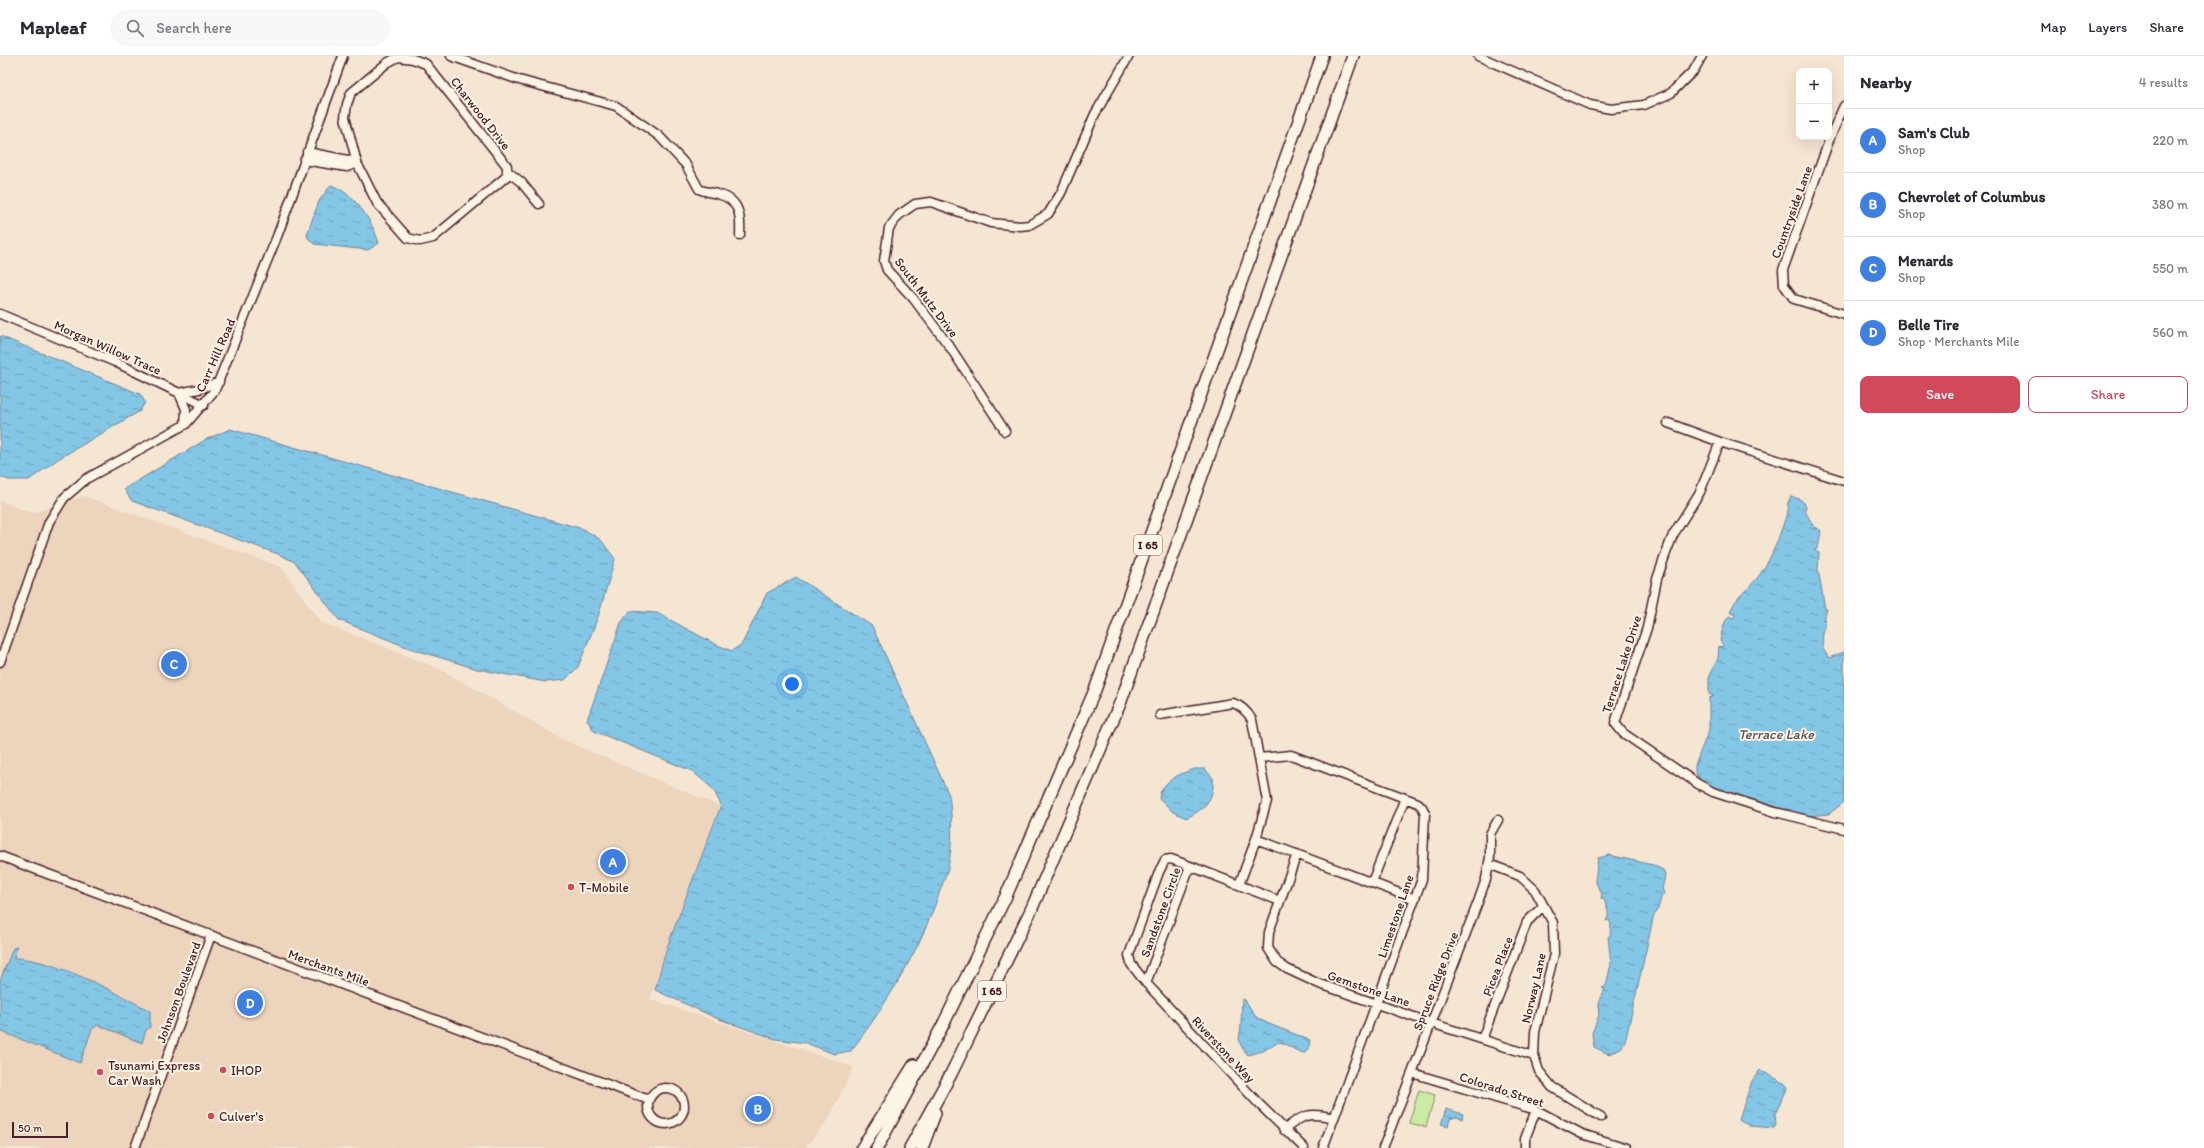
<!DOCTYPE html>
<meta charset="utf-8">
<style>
:root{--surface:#fff;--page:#f7f7f7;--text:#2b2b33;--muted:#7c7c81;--line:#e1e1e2;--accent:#d1495b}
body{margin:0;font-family:Itim,sans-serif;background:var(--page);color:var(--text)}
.controls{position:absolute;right:12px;top:12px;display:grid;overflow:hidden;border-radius:8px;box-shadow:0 4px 16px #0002}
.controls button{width:36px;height:36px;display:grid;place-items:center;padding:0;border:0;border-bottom:1px solid var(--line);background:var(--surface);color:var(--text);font:20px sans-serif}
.scale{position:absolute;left:12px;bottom:10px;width:56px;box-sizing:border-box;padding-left:4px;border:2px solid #4a1f2b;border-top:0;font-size:11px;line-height:14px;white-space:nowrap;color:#4a1f2b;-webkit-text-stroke:3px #fcf5e5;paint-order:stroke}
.you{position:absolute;left:792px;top:628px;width:14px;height:14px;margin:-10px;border:3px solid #fff;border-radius:50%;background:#1a73e8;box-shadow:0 0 0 6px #1a73e833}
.badge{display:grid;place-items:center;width:26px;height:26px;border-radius:50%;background:var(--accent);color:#fff;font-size:13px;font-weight:700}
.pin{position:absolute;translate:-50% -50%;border:2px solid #fff;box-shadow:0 1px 4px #0006}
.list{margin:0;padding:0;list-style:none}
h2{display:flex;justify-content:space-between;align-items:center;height:52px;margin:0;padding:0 16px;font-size:17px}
h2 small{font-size:13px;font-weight:400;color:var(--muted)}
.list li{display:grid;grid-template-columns:26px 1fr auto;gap:12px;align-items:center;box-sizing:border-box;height:64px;padding:0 16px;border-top:1px solid var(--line)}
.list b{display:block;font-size:15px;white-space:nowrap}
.list p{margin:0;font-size:13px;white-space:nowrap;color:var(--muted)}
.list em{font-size:13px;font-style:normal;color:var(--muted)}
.actions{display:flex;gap:8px;padding:12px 16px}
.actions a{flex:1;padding:9px 0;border:1px solid var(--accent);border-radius:8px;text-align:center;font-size:14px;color:var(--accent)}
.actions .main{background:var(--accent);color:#fff}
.icon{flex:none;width:22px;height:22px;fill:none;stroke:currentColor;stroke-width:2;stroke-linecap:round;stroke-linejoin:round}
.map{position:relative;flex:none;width:1844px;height:1092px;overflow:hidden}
header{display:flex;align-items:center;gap:24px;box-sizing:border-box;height:56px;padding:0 20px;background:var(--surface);border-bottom:1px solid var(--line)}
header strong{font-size:19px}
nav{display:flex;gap:22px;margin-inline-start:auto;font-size:14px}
.search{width:280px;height:36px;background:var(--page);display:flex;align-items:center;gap:10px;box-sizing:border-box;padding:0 14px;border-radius:22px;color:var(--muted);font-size:15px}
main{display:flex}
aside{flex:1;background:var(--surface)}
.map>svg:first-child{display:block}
.built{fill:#edd4bd}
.green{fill:#caeba4;stroke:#8a8568}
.water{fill:url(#water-ripples);stroke:#6d839b}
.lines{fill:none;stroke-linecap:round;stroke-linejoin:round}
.minor-casing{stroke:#4a1f2b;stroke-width:11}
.highway-casing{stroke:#4a1f2b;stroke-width:14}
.minor{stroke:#fcf5e5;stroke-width:8}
.highway{stroke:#fcf5e5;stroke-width:11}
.poi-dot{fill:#d1495b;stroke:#fcf5e5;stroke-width:1.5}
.labels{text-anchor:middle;stroke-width:4;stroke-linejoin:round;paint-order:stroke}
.shield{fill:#fcf5e5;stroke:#7f5f63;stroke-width:1}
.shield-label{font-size:12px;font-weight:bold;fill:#4a1f2b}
.street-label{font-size:13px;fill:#4a1f2b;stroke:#fcf5e5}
.poi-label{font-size:13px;fill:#4a1f2b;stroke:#fcf5e5;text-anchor:start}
.water-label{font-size:14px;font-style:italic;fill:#5b5163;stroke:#fcf5e5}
</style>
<header>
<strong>Mapleaf</strong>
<div class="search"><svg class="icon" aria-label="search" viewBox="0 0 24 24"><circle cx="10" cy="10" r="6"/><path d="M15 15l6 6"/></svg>Search here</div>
<nav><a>Map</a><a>Layers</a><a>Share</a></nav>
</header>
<main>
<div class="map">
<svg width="1844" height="1092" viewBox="0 0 1844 1092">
<defs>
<pattern id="water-ripples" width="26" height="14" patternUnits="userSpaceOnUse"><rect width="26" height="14" fill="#84c6e5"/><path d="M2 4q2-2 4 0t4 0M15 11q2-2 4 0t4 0" fill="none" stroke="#6ea0ba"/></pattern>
</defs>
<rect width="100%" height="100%" fill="#f5e6d3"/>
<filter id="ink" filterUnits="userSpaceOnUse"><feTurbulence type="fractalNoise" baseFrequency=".025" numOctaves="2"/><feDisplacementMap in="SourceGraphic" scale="8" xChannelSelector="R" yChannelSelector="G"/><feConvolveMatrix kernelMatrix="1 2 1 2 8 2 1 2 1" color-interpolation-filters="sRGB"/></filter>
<g filter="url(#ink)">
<!-- built -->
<path class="built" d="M 84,440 L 281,511 L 321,566 L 440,613 L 566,685 L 719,750 L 650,943 L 854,1011 L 828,1064 L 805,1092 L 0,1092 L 0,445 L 32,457 Z"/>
<!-- green -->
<path class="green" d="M 1419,1034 L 1435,1039 L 1426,1071 L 1409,1067 Z"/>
<!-- water -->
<path class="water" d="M 331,129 C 354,137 372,164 379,187 L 368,194 L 314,188 L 308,182 L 307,178 L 319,145 Z
M 0,280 L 140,338 L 145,346 L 140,355 L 58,403 L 29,424 L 9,424 L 0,421 Z
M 230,373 L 583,473 L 601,484 L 615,503 L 598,561 L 578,611 L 565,624 L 545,626 L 477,613 L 409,592 L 339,564 L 295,506 L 278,498 L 132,445 L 124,433 L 205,384 Z
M 1791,440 L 1801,444 L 1806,449 L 1805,455 L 1815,473 L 1816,471 L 1821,475 L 1818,492 L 1814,494 L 1819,497 L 1818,513 L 1825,553 L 1827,553 L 1823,564 L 1825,563 C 1827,569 1824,572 1823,578 C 1822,582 1823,588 1823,593 L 1829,602 L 1844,596 L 1844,746 L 1829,758 L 1808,760 L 1720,734 L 1700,724 L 1695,716 L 1695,709 L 1709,674 L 1709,642 L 1714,640 L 1709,638 L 1709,622 L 1718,602 L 1719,590 L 1722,591 L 1723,589 L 1720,585 C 1722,577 1723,566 1729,560 L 1734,562 L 1735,559 L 1730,556 C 1735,541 1749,533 1758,521 C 1774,500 1781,475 1789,451 L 1787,449 Z
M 796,521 L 872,570 L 949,739 C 952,761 953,784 949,806 C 948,816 943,826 940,835 C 920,894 888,946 851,995 L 834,998 L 806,987 L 775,983 L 716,962 L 655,934 L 666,894 L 721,749 L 713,733 L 692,715 L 594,675 L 587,664 L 621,567 L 630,555 L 657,557 L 715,588 L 732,595 L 742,588 L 767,537 Z
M 1195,713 L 1205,713 L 1213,722 C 1215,743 1204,754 1186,762 L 1173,756 L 1159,742 C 1161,725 1181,717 1195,713 Z
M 1609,799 L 1653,809 L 1663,814 L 1665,820 L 1662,833 L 1665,838 L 1662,839 L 1657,856 L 1654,859 L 1626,982 L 1621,993 L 1610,998 L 1607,997 L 1610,996 L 1606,997 L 1594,991 L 1592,977 L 1599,959 L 1598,947 L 1605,933 L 1602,932 L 1606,930 L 1611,908 L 1608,881 L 1610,880 L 1611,868 L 1609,864 L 1606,865 C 1611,858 1606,851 1604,843 L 1601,842 L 1602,838 L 1595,825 L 1598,802 Z
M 17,891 L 14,902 C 52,902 117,937 150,955 L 150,971 L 146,974 L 142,987 L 98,969 L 92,973 L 80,1007 L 0,975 L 0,925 L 13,892 Z
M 1242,943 L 1245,944 L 1256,961 L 1269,968 L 1310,984 L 1309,991 L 1305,997 C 1296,997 1289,988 1279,986 L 1263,995 L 1248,999 C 1234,983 1241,983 1241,966 C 1242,958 1241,951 1242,943 Z
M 1760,1014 L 1784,1027 L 1788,1031 L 1775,1058 L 1776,1068 L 1774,1072 L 1749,1070 L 1739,1063 L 1752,1025 Z
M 1446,1053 L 1463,1058 L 1462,1063 L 1456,1061 L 1450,1063 L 1448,1070 L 1441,1068 Z"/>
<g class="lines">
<defs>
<path id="minor" d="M 451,0 L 519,24 L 616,50 L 659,80 L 686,109 L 699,133 C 705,136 711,136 717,138 C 740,143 741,160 740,179
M 1478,0 L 1590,49 L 1611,53 L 1644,49 L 1671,37 L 1694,14 L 1702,0
M 1844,50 L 1831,79 L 1783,214 L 1784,229 L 1794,243 L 1844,258
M 307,96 L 348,104 L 357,107 L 377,147 L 408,182 L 420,185 L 433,182 L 507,120 L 507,110 L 426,8 L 413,3 L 398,1 L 387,7 L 351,37 L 347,48 L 345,61 L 357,107
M 304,104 L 347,111 L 357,107
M 507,115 L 521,126 L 539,148
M 0,258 L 115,306 L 204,349
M 1668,367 L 1720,386
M 185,369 L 186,353 L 179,337 L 199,333 L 219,326
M 1005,375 L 950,291 L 913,242 L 887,214 L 884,205 L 889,172 L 899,159 L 915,148 L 931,146 L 991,167 L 1020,170 L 1029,169 L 1048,158 L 1061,137 L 1095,58 L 1129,0
M 1844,425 L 1720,386 L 1700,436 L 1673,479 L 1666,497 L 1657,523 L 1647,572 L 1615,667 L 1623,677 L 1698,728 L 1713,736 L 1775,756 L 1844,773
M 0,606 L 49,466 L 64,442 L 86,423 L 186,368 L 215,334 L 278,178 L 343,0
M 1160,659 L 1233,647 C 1242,650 1247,655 1252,664 L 1267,745 L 1256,783
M 1259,702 L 1291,699 L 1418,747 L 1422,751 L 1425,757 L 1422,823 L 1323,1092
M 1297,798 L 1269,876 L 1268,892 L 1277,906 L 1287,913 L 1317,927 L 1431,967 L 1534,1000
M 0,800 L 649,1044
M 1489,808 L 1520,820 L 1535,834 L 1553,867 L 1554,898 L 1535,976 L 1534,1000 L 1539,1015 L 1552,1031 L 1601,1061
M 1190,810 L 1280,845
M 1372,826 L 1405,742
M 1239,829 L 1256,783 L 1415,843
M 1146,927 L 1190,810 L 1171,803 L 1165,804 L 1159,816 L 1129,899 L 1131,908 L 1146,927 L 1259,1048 L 1304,1092
M 1482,983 L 1527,866 L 1543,850
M 1412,1017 L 1536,1054 L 1582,1078 L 1627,1092
M648 1050a18 18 0 1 1 36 0a18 18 0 1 1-36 0Z
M 1284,1074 C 1303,1058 1310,1056 1334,1062
M 135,1092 L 211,879
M 1383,1092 L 1478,846 L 1486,823 L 1490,801 L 1490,778 L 1498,764
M 1525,1092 L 1525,1083 L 1536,1054"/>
<path id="highway" d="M 862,1092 L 914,1009
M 877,1092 L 944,967 L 1006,840 L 1095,634 L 1322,0
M 910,1092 L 951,1018 L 1032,852 L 1121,645 L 1353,0
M 922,1092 L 935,1057"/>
</defs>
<!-- minor casing -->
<use href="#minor" class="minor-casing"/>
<!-- highway casing -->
<use href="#highway" class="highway-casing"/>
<!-- minor -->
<use href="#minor" class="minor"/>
<!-- highway -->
<use href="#highway" class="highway"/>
</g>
</g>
<!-- markers -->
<g class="poi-dot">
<circle cx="571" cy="831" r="4"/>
<circle cx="223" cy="1014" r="4"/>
<circle cx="100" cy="1016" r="4"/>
<circle cx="211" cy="1060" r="4"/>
</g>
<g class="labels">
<!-- shield labels -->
<g class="shield">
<rect x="1134" y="479" width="28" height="20" rx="3"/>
<rect x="978" y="925" width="28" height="20" rx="3"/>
</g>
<g class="shield-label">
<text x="1148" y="493">I 65</text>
<text x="992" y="939">I 65</text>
</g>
<!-- street labels -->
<g class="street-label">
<text transform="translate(481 57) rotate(52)" y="5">Charwood Drive</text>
<text transform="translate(1791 156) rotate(-70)" y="5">Countryside Lane</text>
<text transform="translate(927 241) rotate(53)" y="5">South Mutz Drive</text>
<text transform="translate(108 291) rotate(24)" y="5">Morgan Willow Trace</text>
<text transform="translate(215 299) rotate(-66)" y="5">Carr Hill Road</text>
<text transform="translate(1621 608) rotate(-72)" y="5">Terrace Lake Drive</text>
<text transform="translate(1160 856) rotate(-70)" y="5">Sandstone Circle</text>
<text transform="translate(1395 860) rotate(-71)" y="5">Limestone Lane</text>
<text transform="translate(1497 910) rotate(-69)" y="5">Picea Place</text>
<text transform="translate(329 911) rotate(20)" y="5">Merchants Mile</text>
<text transform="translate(1435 925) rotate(-69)" y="5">Spruce Ridge Drive</text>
<text transform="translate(1369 932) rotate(19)" y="5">Gemstone Lane</text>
<text transform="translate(1533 932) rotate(-77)" y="5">Norway Lane</text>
<text transform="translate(178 936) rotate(-70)" y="5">Johnson Boulevard</text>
<text transform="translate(1224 993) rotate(47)" y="5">Riverstone Way</text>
<text transform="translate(1502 1033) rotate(18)" y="5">Colorado Street</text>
</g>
<!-- poi labels -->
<g class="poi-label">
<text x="579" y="836">T-Mobile</text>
<text x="108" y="1014">Tsunami Express<tspan x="108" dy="15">Car Wash</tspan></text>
<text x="231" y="1019">IHOP</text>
<text x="219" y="1065">Culver's</text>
</g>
<!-- water labels -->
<g class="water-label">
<text x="1776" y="683">Terrace Lake</text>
</g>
</g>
</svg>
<div class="controls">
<button>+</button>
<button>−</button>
</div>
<div class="scale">50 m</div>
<div class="you"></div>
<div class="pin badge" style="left:613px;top:806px;background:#3f7fe0">A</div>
<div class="pin badge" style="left:758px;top:1053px;background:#3f7fe0">B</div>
<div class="pin badge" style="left:174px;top:608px;background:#3f7fe0">C</div>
<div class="pin badge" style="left:250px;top:947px;background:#3f7fe0">D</div>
</div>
<aside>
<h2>Nearby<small>4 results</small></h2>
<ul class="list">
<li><span class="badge" style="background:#3f7fe0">A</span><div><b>Sam's Club</b><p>Shop</p></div><em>220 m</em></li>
<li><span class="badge" style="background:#3f7fe0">B</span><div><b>Chevrolet of Columbus</b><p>Shop</p></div><em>380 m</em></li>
<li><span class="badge" style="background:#3f7fe0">C</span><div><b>Menards</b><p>Shop</p></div><em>550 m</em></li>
<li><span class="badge" style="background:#3f7fe0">D</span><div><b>Belle Tire</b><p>Shop · Merchants Mile</p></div><em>560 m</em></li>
</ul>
<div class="actions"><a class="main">Save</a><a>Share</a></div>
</aside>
</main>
